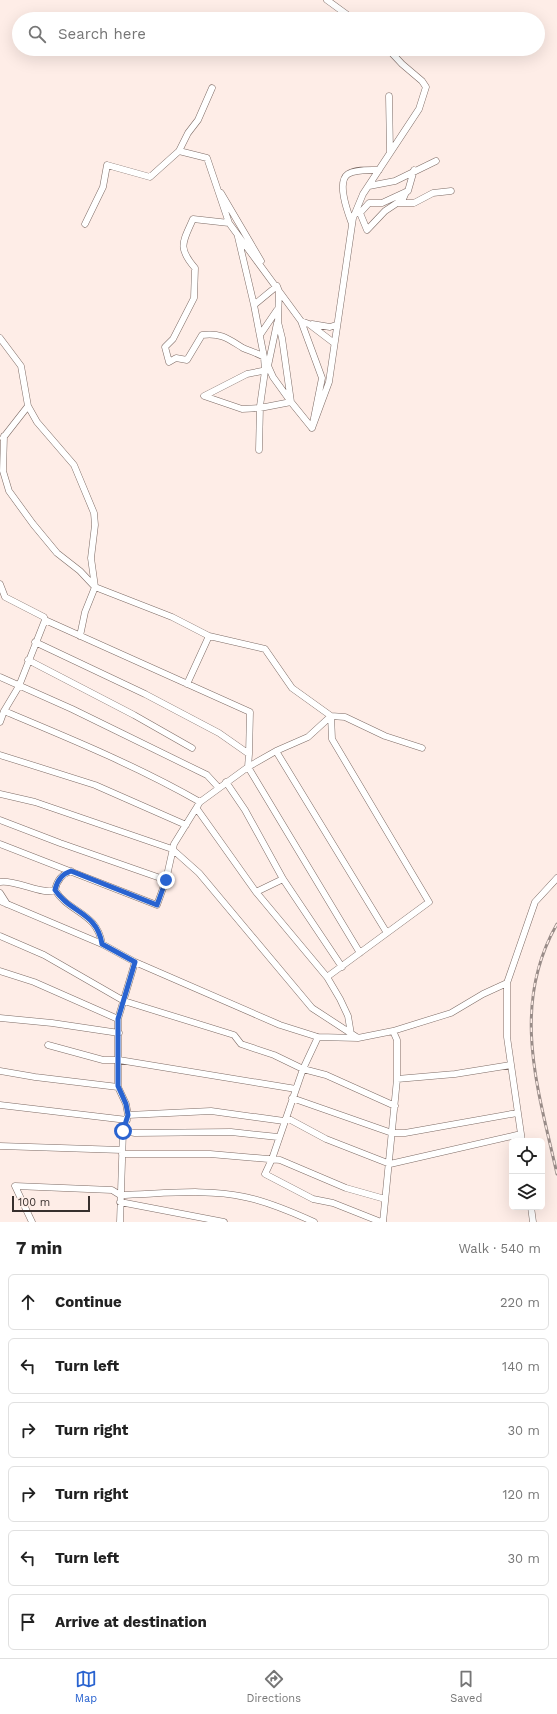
<!DOCTYPE html>
<meta charset="utf-8">
<style>
:root{--surface:#fff;--page:#f2f2f2;--text:#222;--muted:#767676;--line:#e0e0e0;--accent:#2963d0}
body{margin:0;font-family:"Work Sans",sans-serif;background:var(--page);color:var(--text)}
.controls{position:absolute;right:12px;bottom:12px;display:grid;overflow:hidden;border-radius:6px;box-shadow:0 4px 16px #0002}
.controls button{width:36px;height:36px;display:grid;place-items:center;padding:0;border:0;border-bottom:1px solid var(--line);background:var(--surface);color:var(--text);font:20px sans-serif}
.scale{position:absolute;left:12px;bottom:10px;width:78px;box-sizing:border-box;padding-left:4px;border:2px solid #372f2d;border-top:0;font-size:11px;line-height:14px;white-space:nowrap;color:#372f2d;-webkit-text-stroke:3px #feede7;paint-order:stroke}
.stop{position:absolute;width:12px;height:12px;margin:-9px;border:3px solid #2963d0;border-radius:50%;background:#fff}
.stop.end{background:#2963d0;border-color:#fff;box-shadow:0 1px 4px #0008}
.list{margin:0;padding:0;list-style:none}
h2{display:flex;justify-content:space-between;align-items:center;height:52px;margin:0;padding:0 16px;font-size:17px}
h2 small{font-size:13px;font-weight:400;color:var(--muted)}
.list li{display:grid;grid-template-columns:26px 1fr auto;gap:12px;align-items:center;box-sizing:border-box;height:56px;margin:0 8px 8px;padding:0 8px;border:1px solid var(--line);border-radius:6px}
.list b{display:block;font-size:15px;white-space:nowrap}
.list em{font-size:13px;font-style:normal;color:var(--muted)}
.icon{flex:none;width:22px;height:22px;fill:none;stroke:currentColor;stroke-width:2;stroke-linecap:round;stroke-linejoin:round}
.map{position:relative;flex:none;width:557px;height:1222px;overflow:hidden}
.search{position:absolute;background:var(--surface);box-shadow:0 4px 16px #0002;left:12px;right:12px;top:12px;height:44px;display:flex;align-items:center;gap:10px;box-sizing:border-box;padding:0 14px;border-radius:22px;color:var(--muted);font-size:15px}
.sheet{height:436px;background:var(--surface)}
nav{display:flex;justify-content:space-around;align-items:center;box-sizing:border-box;height:56px;border-top:1px solid var(--line);background:var(--surface);font-size:11px;color:var(--muted)}
nav a{display:grid;justify-items:center;gap:2px}
nav .on{color:var(--accent)}
.map>svg:first-child{display:block}
.lines{fill:none;stroke-linecap:round;stroke-linejoin:round}
.minor-casing{stroke:#7d6b65;stroke-width:7}
.minor{stroke:#fff;stroke-width:6}
.rail-casing{stroke:#998c88;stroke-width:3}
.rail{stroke:#feede7;stroke-width:1.5;stroke-dasharray:4.5;stroke-linecap:butt}
.route{stroke:#2963d0;stroke-width:5}
</style>
<div class="map">
<svg width="557" height="1222" viewBox="0 0 557 1222">
<rect width="100%" height="100%" fill="#feede7"/>
<g class="lines">
<defs>
<path id="minor" d="M 327,0 L 353,19
M 389,96 L 390,152
M 179,151 L 188,133 L 198,120 L 212,88
M 369,186 L 395,181 L 436,161
M 406,192 L 403,199 L 385,211 L 367,230 L 360,213 L 369,203 L 382,203 L 408,191 L 414,170
M 221,193 L 261,261
M 398,203 L 414,203 L 433,193 L 451,191
M 85,224 L 103,187 L 107,165 L 150,177 L 179,151 L 207,158 L 229,223
M 352,224 C 348,213 336,182 348,174 C 356,169 370,170 379,170
M 238,237 L 254,305
M 277,286 L 279,291 L 278,322 L 282,338 L 291,402 L 273,377 L 264,357 L 254,305 Z
M 301,321 L 309,324 L 334,343
M 312,324 L 330,327 L 336,325
M 260,335 L 277,310
M 0,338 L 21,366 L 28,406 L 3,438
M 268,366 L 277,323
M 262,371 L 247,374 L 204,396 L 242,409 L 260,408 L 291,402 L 312,428
M 28,406 L 37,422 L 74,465 L 94,513 L 95,525 L 91,558 L 95,587 L 85,612 L 80,636
M 4,436 L 3,471 L 9,491 L 33,524 L 57,553 L 80,571 L 95,587 L 172,617 L 209,636 L 265,649 L 292,688 L 331,716 L 332,739 L 429,902 L 327,977
M 259,450 L 260,406 L 265,371 L 264,357 C 257,353 250,351 243,348 C 227,338 222,333 202,335 L 187,360 L 176,358 L 169,362 L 165,347 L 173,339 L 194,298 L 195,268 C 177,247 183,242 193,219 L 229,223 L 301,321 L 322,378 L 312,428 L 329,382 L 353,218 L 363,194 L 419,109 L 426,87 L 422,81 L 402,64 L 388,49
M 0,584 L 5,597 L 44,617 L 45,620 L 250,712 L 249,754
M 35,642 L 145,694 L 219,733 L 249,754 L 248,767 L 360,953
M 28,660 L 134,715 L 192,748
M 0,677 L 72,709 L 207,775 L 218,787
M 187,684 L 209,636
M 4,711 C 71,739 137,766 200,802
M 0,722 L 4,711 L 19,686 L 45,620
M 276,751 L 387,933
M 0,755 L 95,785 L 186,825
M 226,782 L 245,810 L 283,879 L 342,967
M 0,794 L 35,802 L 172,849 L 199,873 L 312,1008 L 358,1038
M 197,809 L 256,892 L 327,977 L 340,999 L 348,1016 L 351,1034
M 0,820 L 60,843 L 166,880
M 0,844 L 157,905 L 166,880 L 174,844 L 200,802 L 248,767 L 276,751 L 308,737 L 331,716 L 345,717 L 385,736 L 422,748
M 71,871 C 62,874 57,880 55,890 C 69,913 97,912 102,944
M 0,882 C 15,879 44,896 55,890
M 256,892 L 283,879
M 0,893 L 7,904
M 0,901 L 102,944 L 135,962 L 280,1025 L 318,1037 L 358,1038 L 393,1031
M 0,936 L 44,955 L 124,1001 L 234,1035 L 241,1044 L 274,1055 L 303,1069 L 326,1075 L 395,1106
M 0,971 L 34,982 L 118,1019
M 0,1018 L 52,1023 L 119,1033
M 318,1037 L 303,1069 L 272,1159 L 265,1174 L 313,1199 L 333,1203 L 381,1222
M 48,1045 L 103,1060 L 119,1060 L 296,1089
M 0,1071 L 35,1077 L 118,1087
M 397,1079 L 455,1074 L 511,1065
M 292,1098 L 392,1133 L 405,1133 L 517,1113
M 0,1105 L 127,1120
M 128,1115 L 211,1111 L 284,1121 L 287,1118 L 326,1139 L 390,1164 L 521,1134
M 123,1131 L 135,1133 L 231,1132 L 278,1137
M 522,1141 L 507,1037 L 507,983 L 535,902 L 557,878
M 0,1146 L 122,1150
M 122,1154 L 210,1154 L 280,1160 L 346,1188 L 385,1199
M 120,1202 L 224,1222
M 531,1207 L 533,1222
M 32,1222 L 15,1186 L 112,1190 L 120,1195 C 160,1194 207,1188 245,1197 C 269,1202 292,1212 314,1222
M 120,1222 L 123,1131 L 128,1115 L 126,1104 L 118,1087 L 118,1019 L 135,962
M 383,1222 L 397,1079 L 397,1040 L 393,1031 L 451,1013 L 483,994 L 507,983"/>
</defs>
<!-- minor casing -->
<use href="#minor" class="minor-casing"/>
<!-- minor -->
<use href="#minor" class="minor"/>
<defs>
<path id="rail" d="M 557,924 C 510,1006 538,1089 557,1174"/>
</defs>
<!-- rail casing -->
<use href="#rail" class="rail-casing"/>
<!-- rail -->
<use href="#rail" class="rail"/>
</g>
<g class="lines">
<!-- route -->
<path class="route" d="M 123,1131 L 128,1115 L 126,1104 L 118,1086 L 118,1019 L 135,962 L 102,944 C 97,912 70,913 55,890 C 57,880 62,874 71,871 L 157,905 L 166,880"/>
</g>
</svg>
<div class="controls">
<button><svg class="icon" aria-label="locate" viewBox="0 0 24 24"><circle cx="12" cy="12" r="6"/><path d="M12 2v4M12 18v4M2 12h4M18 12h4"/></svg></button>
<button><svg class="icon" aria-label="layers" viewBox="0 0 24 24"><path d="M12 4l9 5-9 5-9-5zM3 14l9 5 9-5"/></svg></button>
</div>
<div class="scale">100 m</div>
<div class="stop" style="left:123px;top:1131px"></div>
<div class="stop end" style="left:166px;top:880px"></div>
<div class="search"><svg class="icon" aria-label="search" viewBox="0 0 24 24"><circle cx="10" cy="10" r="6"/><path d="M15 15l6 6"/></svg>Search here</div>
</div>
<section class="sheet">
<h2>7 min<small>Walk · 540 m</small></h2>
<ul class="list">
<li><svg class="icon" aria-label="ahead" viewBox="0 0 24 24"><path d="M12 20V5M6 11l6-6 6 6"/></svg><div><b>Continue</b></div><em>220 m</em></li>
<li><svg class="icon" aria-label="left" viewBox="0 0 24 24"><path d="M17 20v-9H6M10 6l-5 5 5 5"/></svg><div><b>Turn left</b></div><em>140 m</em></li>
<li><svg class="icon" aria-label="right" viewBox="0 0 24 24"><path d="M7 20v-9h11M14 6l5 5-5 5"/></svg><div><b>Turn right</b></div><em>30 m</em></li>
<li><svg class="icon" aria-label="right" viewBox="0 0 24 24"><path d="M7 20v-9h11M14 6l5 5-5 5"/></svg><div><b>Turn right</b></div><em>120 m</em></li>
<li><svg class="icon" aria-label="left" viewBox="0 0 24 24"><path d="M17 20v-9H6M10 6l-5 5 5 5"/></svg><div><b>Turn left</b></div><em>30 m</em></li>
<li><svg class="icon" aria-label="arrive" viewBox="0 0 24 24"><path d="M6 21V4h12l-3 4 3 4H6"/></svg><div><b>Arrive at destination</b></div></li>
</ul>
</section>
<nav>
<a class="on"><svg class="icon" aria-label="map" viewBox="0 0 24 24"><path d="M3 6l6-2 6 2 6-2v14l-6 2-6-2-6 2zM9 4v14M15 6v14"/></svg>Map</a>
<a><svg class="icon" aria-label="directions" viewBox="0 0 24 24"><path d="M12 3l9 9-9 9-9-9zM9 14v-3h6M13 9l2 2-2 2"/></svg>Directions</a>
<a><svg class="icon" aria-label="saved" viewBox="0 0 24 24"><path d="M7 4h10v16l-5-4-5 4z"/></svg>Saved</a>
</nav>
